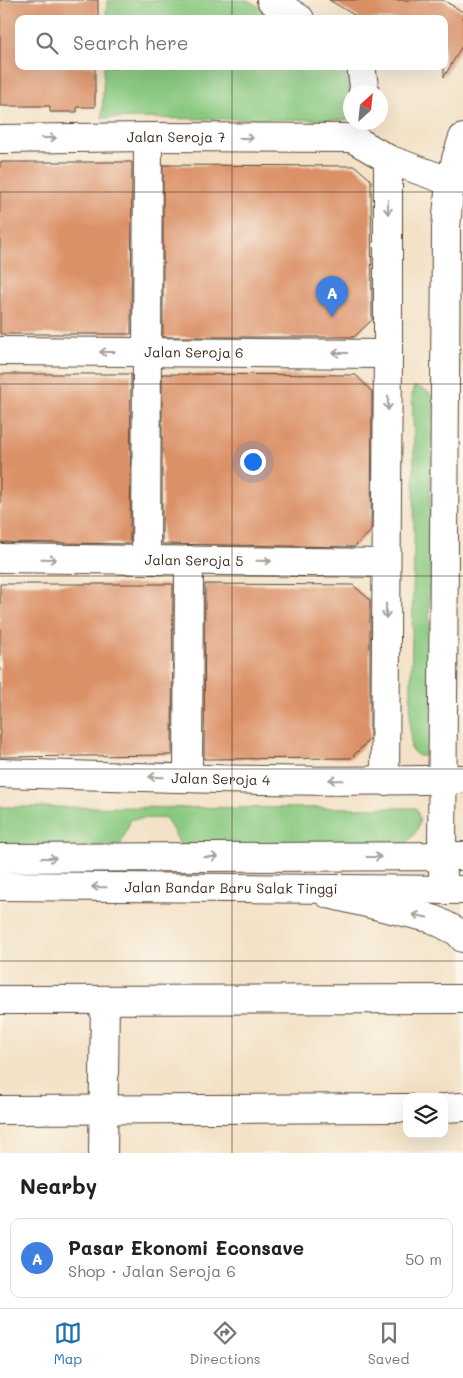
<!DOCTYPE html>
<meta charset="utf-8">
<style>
:root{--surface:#fff;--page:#f2f2f2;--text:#202124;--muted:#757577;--line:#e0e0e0;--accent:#1f6fb2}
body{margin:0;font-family:Mali,sans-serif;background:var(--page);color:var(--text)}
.controls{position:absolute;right:15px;bottom:15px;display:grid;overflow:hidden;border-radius:10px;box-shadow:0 5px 20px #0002}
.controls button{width:45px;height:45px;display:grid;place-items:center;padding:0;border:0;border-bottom:1px solid var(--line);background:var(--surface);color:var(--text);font:25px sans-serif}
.compass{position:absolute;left:343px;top:85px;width:45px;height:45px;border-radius:50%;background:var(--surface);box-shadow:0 5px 20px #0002;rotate:27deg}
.you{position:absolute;left:252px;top:461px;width:18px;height:18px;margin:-12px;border:4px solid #fff;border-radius:50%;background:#1a73e8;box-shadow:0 0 0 8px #1a73e833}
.badge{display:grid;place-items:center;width:32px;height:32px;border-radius:50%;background:var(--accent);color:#fff;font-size:16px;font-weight:700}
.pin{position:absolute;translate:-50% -41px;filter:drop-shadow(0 1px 2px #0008)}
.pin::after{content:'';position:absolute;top:26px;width:18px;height:15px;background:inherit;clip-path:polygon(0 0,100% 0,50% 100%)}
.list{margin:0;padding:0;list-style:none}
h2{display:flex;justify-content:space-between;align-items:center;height:65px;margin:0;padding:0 20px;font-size:21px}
h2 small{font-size:16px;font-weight:400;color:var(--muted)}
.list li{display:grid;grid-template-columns:32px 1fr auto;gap:15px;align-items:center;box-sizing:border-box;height:80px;margin:0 10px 10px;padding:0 10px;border:1px solid var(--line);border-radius:10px}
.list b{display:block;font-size:19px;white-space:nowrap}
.list p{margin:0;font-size:16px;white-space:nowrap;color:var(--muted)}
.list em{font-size:16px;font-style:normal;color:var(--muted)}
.icon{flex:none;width:28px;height:28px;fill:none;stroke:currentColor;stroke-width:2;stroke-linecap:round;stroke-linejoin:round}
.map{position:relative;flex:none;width:463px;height:1153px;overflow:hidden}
.search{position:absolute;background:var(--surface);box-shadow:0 5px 20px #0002;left:15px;right:15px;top:15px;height:55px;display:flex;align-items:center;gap:12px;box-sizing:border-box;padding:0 18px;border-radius:10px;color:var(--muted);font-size:19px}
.sheet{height:155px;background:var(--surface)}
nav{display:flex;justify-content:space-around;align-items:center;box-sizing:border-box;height:70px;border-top:1px solid var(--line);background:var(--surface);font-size:14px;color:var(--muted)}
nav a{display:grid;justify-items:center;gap:2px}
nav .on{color:var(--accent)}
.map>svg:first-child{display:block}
.green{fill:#89c980;stroke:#627a4f}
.building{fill:#db9167}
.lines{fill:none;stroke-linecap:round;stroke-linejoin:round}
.minor-casing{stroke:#574637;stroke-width:30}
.major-casing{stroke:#574637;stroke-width:30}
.minor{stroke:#fff;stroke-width:28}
.major{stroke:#fff;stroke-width:28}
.oneway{stroke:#a79f9a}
.grid{fill:none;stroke:#3b2a1e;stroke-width:1;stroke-opacity:0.55}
.labels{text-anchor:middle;stroke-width:4;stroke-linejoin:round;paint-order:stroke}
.street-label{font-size:14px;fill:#3b2a1e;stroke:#fbf7ec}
</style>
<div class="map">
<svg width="463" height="1153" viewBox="0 0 463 1153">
<rect width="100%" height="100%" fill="#fbf7ec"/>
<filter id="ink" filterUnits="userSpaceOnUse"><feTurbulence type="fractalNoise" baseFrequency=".02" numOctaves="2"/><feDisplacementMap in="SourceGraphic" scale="10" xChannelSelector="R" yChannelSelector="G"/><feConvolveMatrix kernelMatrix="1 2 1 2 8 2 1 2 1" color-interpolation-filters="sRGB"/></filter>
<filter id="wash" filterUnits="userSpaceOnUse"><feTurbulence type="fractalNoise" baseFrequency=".0096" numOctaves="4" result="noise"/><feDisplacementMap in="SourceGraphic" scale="20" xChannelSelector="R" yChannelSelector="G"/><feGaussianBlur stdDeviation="1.12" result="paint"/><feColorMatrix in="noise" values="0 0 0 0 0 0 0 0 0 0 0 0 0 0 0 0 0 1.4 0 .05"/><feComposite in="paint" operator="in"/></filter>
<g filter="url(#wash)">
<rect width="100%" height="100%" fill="#f3e2c7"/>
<!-- green -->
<path class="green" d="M 107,0 L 248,0 L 279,19 L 106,19 Z
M 104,66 L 343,66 L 350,74 L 350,108 L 348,120 L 102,118 Z
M 414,387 C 422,387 429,392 435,398 L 433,413 L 430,490 L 431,566 L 429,609 L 433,682 L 429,751 L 425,756 L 419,756 L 411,750 L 410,728 L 414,547 L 414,446 L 412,392 Z
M 0,807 L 416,808 C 424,826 416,832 405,845 L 181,846 L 166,818 L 131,819 L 120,846 L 0,847 Z"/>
<g id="blocks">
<!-- building -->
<path class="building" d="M 0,0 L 98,0 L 98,19 L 19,19 L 19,66 L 95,66 L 95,107 L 77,107 L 77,112 L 50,112 L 50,106 L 0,106 Z
M 329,0 L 443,0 L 463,12 L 463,44 L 444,77 L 444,19 L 361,19 Z
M 0,162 L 132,162 L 131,334 L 0,334 Z
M 163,165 L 355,166 L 371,180 L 372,320 L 354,337 L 163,337 Z
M 0,374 L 131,374 L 130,544 L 0,542 Z
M 162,374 L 356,375 L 372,392 L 371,531 L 354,547 L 162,544 Z
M 0,584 L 173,584 L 172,755 L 0,757 Z
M 205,584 L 353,585 L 370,600 L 370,739 L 351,758 L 204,759 Z"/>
</g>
</g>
<g filter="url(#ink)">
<use href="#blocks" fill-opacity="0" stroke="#574637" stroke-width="1"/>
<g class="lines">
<defs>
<g id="minor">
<path d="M 271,0 L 300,19"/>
<path d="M 361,66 L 364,86 L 363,92"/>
<path id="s1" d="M 0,139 L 148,137 L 352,138 L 388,159 L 451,182 L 463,181"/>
<path id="s2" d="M 0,351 L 388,354"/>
<path id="s3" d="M 0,558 L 386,563"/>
<path d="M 146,560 L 148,137"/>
<path id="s4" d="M 0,773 C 154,777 309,784 463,779"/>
<path d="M 188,778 L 189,560"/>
<path d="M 385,781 L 388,354 L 388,159"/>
<path d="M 444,890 L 442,856 L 446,228 L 449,192 L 456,159 L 463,138"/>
<path d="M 328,894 L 433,919 L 458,932 L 463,938"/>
<path d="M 0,1000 L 463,999"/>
<path d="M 444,1108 L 463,1107"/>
<path d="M 0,1110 L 407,1108"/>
<path d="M 103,1153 L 105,1000"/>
</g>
<g id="major">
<path d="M 0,858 L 463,856"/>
<path id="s5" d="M 0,886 L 463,890"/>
</g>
</defs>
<!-- minor casing -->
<use href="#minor" class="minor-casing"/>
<!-- major casing -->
<use href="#major" class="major-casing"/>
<!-- minor -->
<use href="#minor" class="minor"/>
<!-- major -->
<use href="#major" class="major"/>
</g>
<!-- one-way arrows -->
<defs><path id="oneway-shaft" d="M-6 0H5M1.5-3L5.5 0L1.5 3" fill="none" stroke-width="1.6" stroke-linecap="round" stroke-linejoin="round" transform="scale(1.25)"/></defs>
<g class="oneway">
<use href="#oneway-shaft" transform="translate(49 138)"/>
<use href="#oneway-shaft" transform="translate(246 138)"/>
<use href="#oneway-shaft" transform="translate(388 207) rotate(90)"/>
<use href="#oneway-shaft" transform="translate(107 352) rotate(-180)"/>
<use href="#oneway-shaft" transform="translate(340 353) rotate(-180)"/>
<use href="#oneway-shaft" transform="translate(388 403) rotate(91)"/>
<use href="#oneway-shaft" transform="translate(49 559) rotate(1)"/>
<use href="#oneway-shaft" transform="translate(264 561) rotate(1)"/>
<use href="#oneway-shaft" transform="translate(386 611) rotate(90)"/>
<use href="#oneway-shaft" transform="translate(156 777) rotate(-178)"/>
<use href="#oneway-shaft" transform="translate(336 780) rotate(-179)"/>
<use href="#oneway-shaft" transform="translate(211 857)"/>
<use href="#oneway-shaft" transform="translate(374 857)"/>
<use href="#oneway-shaft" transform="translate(49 858)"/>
<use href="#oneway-shaft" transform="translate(99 887) rotate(-179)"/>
<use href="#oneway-shaft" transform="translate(420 916) rotate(-168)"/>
</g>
</g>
<!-- grid -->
<path class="grid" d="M 232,0 L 232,19M 232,66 L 232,1153M 0,192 L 463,192M 0,384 L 463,384M 0,576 L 463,576M 0,769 L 463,769M 0,961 L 463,961"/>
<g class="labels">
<!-- street labels -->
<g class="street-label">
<text dy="5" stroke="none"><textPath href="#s1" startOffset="176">Jalan Seroja 7</textPath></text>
<text dy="5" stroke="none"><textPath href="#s2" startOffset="194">Jalan Seroja 6</textPath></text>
<text dy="5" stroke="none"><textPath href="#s3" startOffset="194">Jalan Seroja 5</textPath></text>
<text dy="5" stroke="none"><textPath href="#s4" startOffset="221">Jalan Seroja 4</textPath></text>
<text dy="5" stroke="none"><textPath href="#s5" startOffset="231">Jalan Bandar Baru Salak Tinggi</textPath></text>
</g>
</g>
</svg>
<div class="controls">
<button><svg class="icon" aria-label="layers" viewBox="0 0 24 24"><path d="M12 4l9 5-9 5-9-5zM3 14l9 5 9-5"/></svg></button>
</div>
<svg class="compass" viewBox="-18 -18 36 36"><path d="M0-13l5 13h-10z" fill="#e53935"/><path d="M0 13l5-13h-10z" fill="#757577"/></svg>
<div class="you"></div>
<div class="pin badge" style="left:332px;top:317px;background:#3f7fe0">A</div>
<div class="search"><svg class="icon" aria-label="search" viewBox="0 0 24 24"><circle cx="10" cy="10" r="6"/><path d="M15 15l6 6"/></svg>Search here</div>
</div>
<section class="sheet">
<h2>Nearby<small></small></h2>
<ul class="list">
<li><span class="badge" style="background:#3f7fe0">A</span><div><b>Pasar Ekonomi Econsave</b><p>Shop · Jalan Seroja 6</p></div><em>50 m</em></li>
</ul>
</section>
<nav>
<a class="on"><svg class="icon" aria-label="map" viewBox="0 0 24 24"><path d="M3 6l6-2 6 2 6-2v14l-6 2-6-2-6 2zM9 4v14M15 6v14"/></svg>Map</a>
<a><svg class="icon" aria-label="directions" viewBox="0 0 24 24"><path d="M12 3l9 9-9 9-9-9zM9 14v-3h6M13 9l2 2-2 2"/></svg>Directions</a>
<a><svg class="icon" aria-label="saved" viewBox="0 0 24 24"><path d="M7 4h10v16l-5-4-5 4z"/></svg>Saved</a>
</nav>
